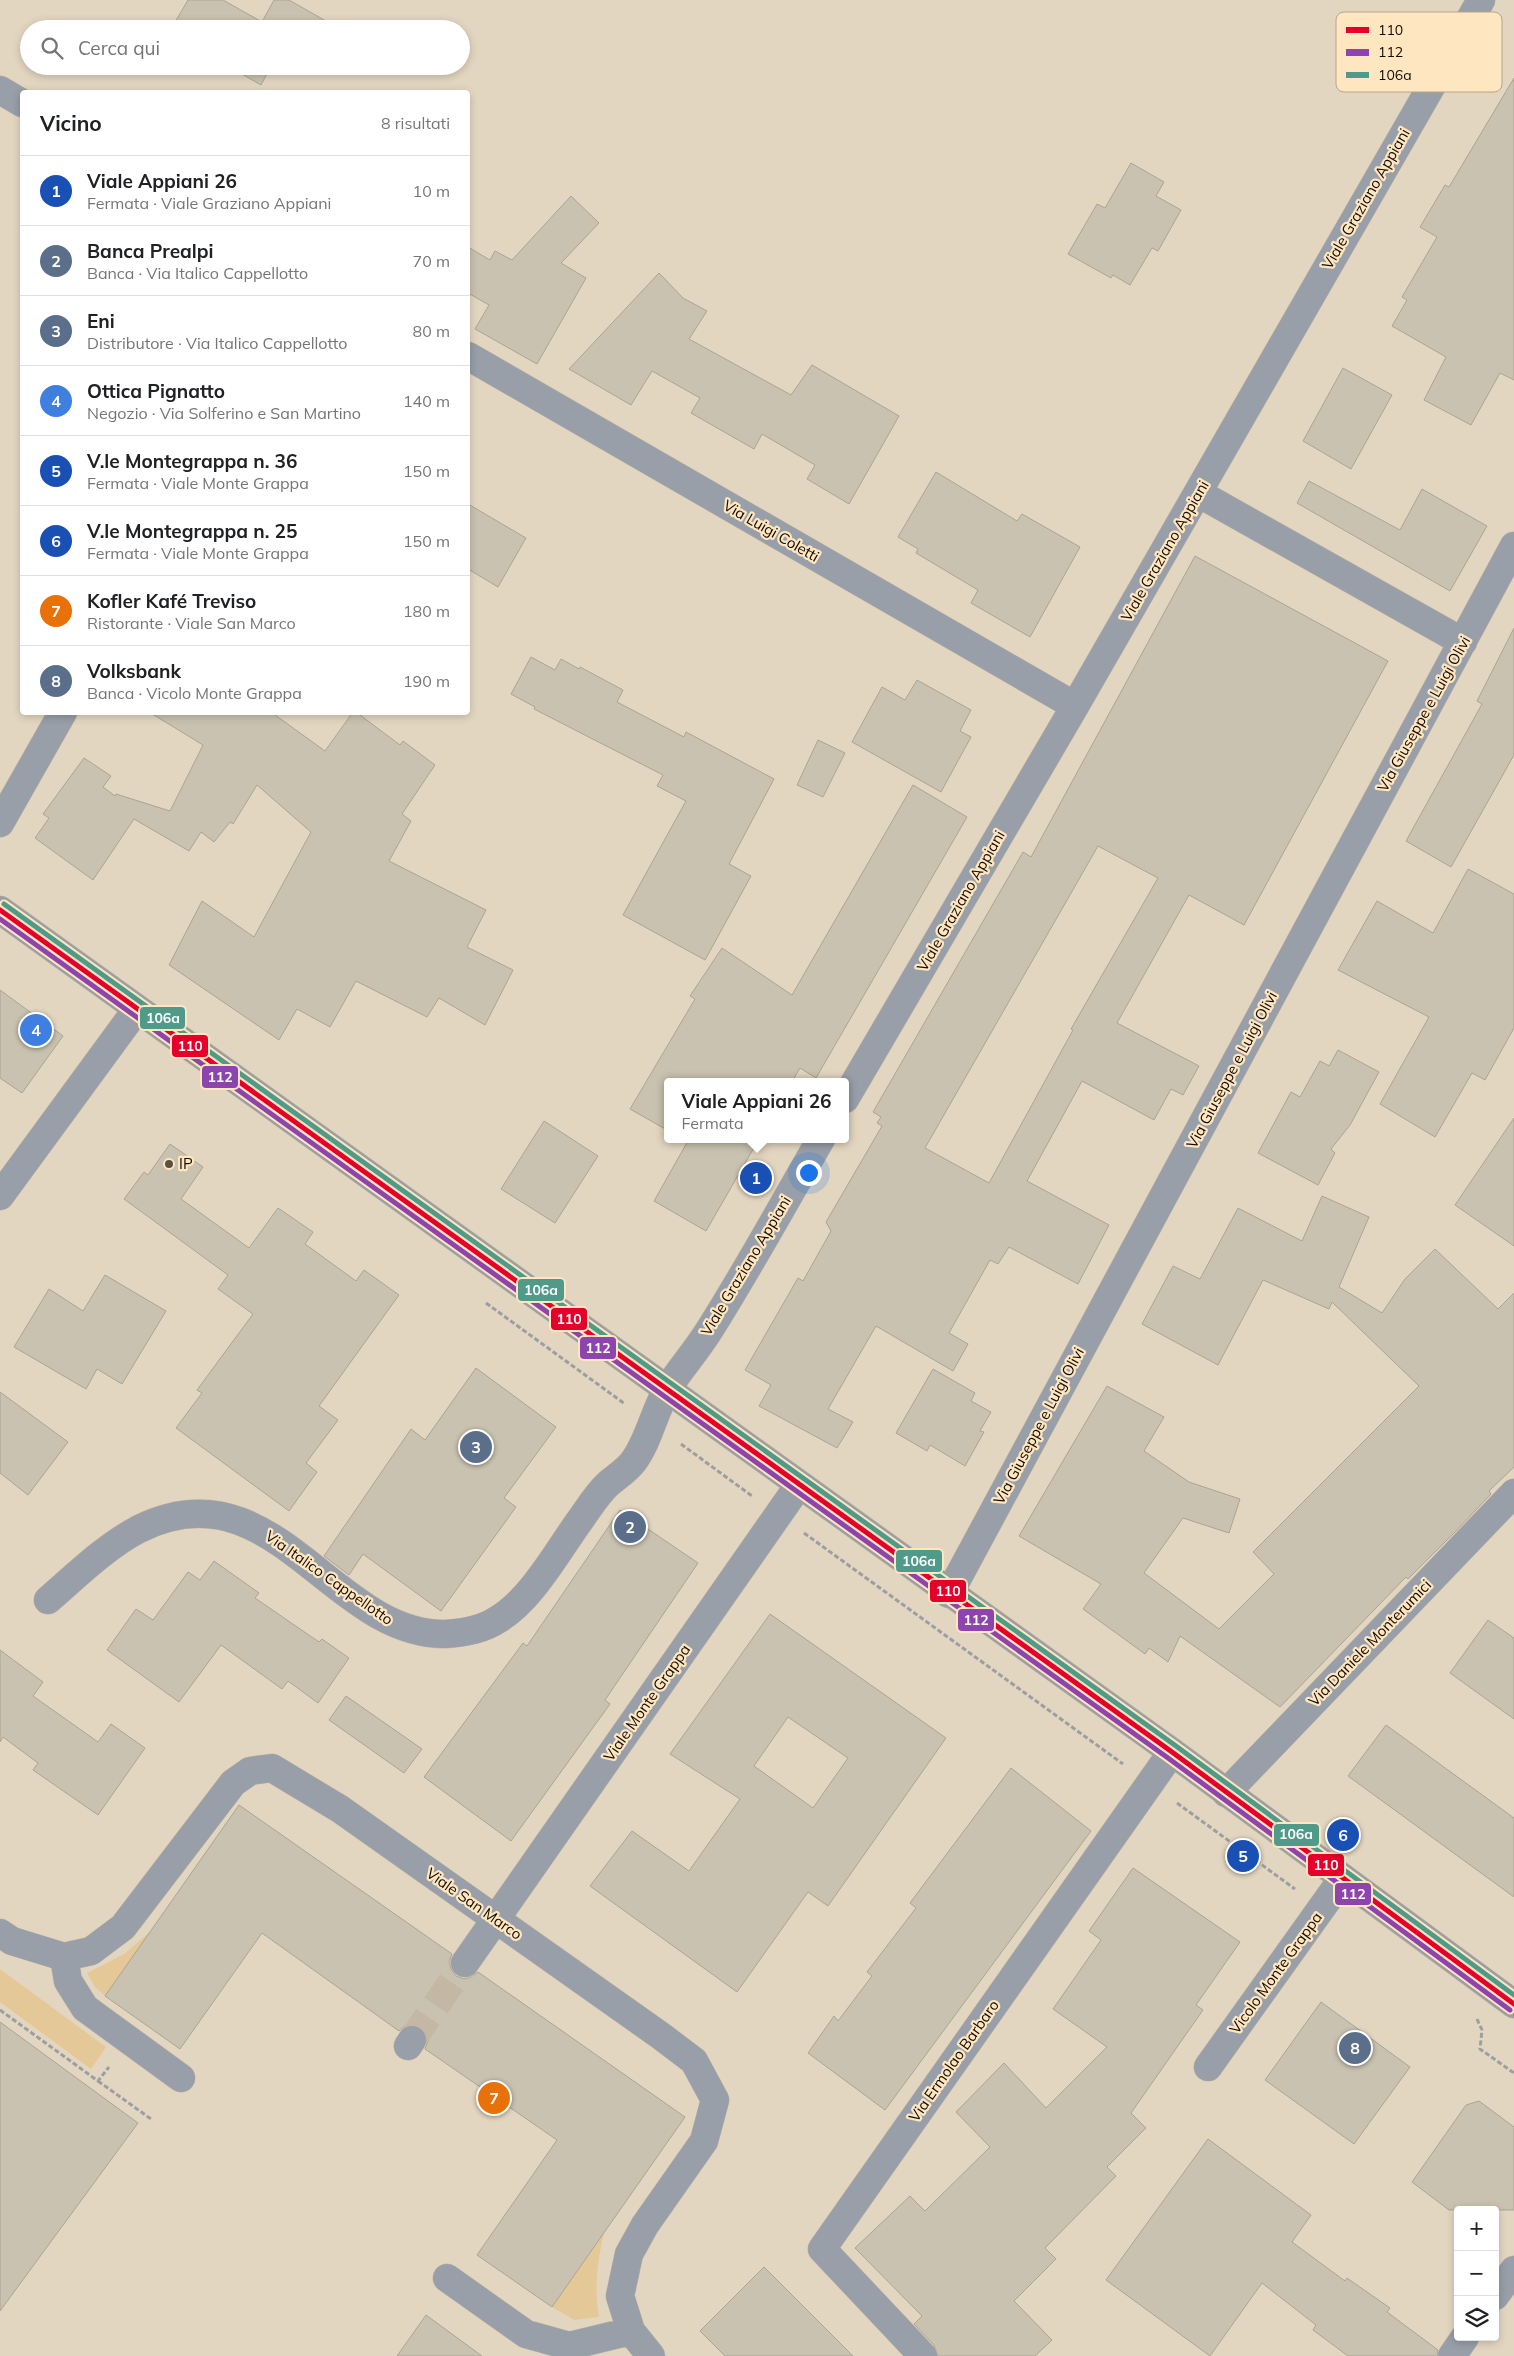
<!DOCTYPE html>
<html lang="it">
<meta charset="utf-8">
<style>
:root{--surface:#fff;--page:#f2f2f2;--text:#202124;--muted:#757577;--line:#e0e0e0;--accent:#5c5244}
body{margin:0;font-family:Mulish,sans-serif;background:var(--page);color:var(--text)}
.controls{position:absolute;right:15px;bottom:15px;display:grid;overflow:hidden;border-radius:5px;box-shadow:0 2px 8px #0003}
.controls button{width:45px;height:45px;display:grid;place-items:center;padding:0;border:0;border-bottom:1px solid var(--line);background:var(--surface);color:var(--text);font:25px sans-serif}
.you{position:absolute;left:808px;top:1172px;width:18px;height:18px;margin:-12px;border:4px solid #fff;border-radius:50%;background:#1a73e8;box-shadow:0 0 0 8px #1a73e833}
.badge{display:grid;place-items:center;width:32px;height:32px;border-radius:50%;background:var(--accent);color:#fff;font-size:16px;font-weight:700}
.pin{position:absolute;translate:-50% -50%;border:2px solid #fff;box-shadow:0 1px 5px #0006}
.popup{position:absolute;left:664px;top:1078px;width:185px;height:65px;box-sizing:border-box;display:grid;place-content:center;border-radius:5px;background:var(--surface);filter:drop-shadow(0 1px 4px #0005);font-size:16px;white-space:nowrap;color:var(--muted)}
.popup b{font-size:19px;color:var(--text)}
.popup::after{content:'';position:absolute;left:50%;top:100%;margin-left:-10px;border:10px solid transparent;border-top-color:var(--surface)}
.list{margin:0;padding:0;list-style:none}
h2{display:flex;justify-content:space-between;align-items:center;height:65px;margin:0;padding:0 20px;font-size:21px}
h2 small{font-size:16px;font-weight:400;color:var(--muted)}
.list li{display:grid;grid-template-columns:32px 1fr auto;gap:15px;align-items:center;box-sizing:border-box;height:70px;padding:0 20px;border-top:1px solid var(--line)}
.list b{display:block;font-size:19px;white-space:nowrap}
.list p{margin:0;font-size:16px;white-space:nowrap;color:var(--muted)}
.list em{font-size:16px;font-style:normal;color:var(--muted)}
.icon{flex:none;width:28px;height:28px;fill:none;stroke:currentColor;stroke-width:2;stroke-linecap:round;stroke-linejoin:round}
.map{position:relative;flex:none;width:1514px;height:2356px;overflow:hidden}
.search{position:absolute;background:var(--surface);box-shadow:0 2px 8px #0003;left:20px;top:20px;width:450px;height:55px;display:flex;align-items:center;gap:12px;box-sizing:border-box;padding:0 18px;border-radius:28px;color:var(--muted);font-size:19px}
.panel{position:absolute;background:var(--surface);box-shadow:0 2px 8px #0003;left:20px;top:90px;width:450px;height:625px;border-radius:5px}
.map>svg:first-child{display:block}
.green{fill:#e5c897}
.building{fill:#c9c2b0;stroke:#aba493;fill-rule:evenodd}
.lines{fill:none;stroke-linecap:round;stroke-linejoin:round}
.minor-tunnel{stroke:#c4b8a4;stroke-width:28;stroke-dasharray:28 14;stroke-linecap:butt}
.minor-casing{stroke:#bfb5a5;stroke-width:29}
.major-casing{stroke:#bfb5a5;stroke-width:29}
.path{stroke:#9d9ea0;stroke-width:3;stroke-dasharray:5 2.5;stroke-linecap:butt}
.minor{stroke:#989fa8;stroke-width:28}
.major{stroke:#9c9ea2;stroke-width:28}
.bus-1-casing{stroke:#fee6c0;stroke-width:9}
.bus-2-casing{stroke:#fee6c0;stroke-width:9}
.bus-3-casing{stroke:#fee6c0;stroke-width:9}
.bus-1{stroke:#e4002b;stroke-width:5}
.bus-2{stroke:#8e44ad;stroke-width:5}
.bus-3{stroke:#509a8a;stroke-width:5}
.poi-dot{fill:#5c5244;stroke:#fee6c0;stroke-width:2}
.labels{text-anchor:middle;stroke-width:4.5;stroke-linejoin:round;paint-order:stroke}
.street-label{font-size:15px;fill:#130b01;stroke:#fee6c0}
.poi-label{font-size:15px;fill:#130b01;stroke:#fee6c0;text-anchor:start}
.key{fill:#fee6c0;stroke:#b8a487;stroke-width:1}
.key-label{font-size:14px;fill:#130b01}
.line-badge{stroke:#fee6c0;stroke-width:2}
.badge-label{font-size:14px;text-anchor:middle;font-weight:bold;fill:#fff}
</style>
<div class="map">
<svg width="1514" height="2356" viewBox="0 0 1514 2356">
<rect width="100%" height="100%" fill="#e3d6c1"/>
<!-- green -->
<path class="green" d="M 152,1930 L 105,1996 L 95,1987 L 87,1973 L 124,1954 Z
M 0,1969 L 106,2047 L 91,2069 L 0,2002 Z
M 604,2233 C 597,2262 594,2288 599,2317 L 574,2320 L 552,2307 Z"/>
<!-- building -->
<path class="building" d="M 188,0 L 223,0 L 262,22 L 274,0 L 289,0 L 340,29 L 171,29 Z
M 228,66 L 271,66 L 261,85 Z
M 1514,78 L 1514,380 L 1500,373 L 1471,425 L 1424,400 L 1446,357 L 1392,326 L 1407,300 L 1402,297 L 1437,237 L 1420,227 L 1445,185 L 1449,187 Z
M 1131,163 L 1164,182 L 1156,196 L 1181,210 L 1158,251 L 1152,248 L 1130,285 L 1113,275 L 1111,278 L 1068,254 L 1097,204 L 1105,208 Z
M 571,196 L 599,223 L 561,263 L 586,278 L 537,364 L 475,329 L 489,305 L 468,293 L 468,247 L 490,260 L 495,251 L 512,260 Z
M 659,273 L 683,298 L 707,311 L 689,339 L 791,395 L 812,365 L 899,416 L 849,504 L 807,479 L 815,465 L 762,434 L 754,449 L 691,413 L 700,398 L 652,371 L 631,405 L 569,369 Z
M 1343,368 L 1392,395 L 1351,469 L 1303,441 Z
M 936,472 L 1017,521 L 1022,514 L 1080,547 L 1030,637 L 971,603 L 978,590 L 916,553 L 918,549 L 898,537 Z
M 1309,481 L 1400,530 L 1422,489 L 1487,526 L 1450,591 L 1297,503 Z
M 468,504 L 526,538 L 498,587 L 468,569 Z
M 1195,556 L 1388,661 L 1244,925 L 1189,895 L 1117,1023 L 1199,1066 L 1183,1095 L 1171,1089 L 1154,1120 L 1082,1081 L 1027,1181 L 1109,1225 L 1078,1284 L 1009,1247 L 998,1264 L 990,1260 L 949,1333 L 968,1344 L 953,1371 L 876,1326 L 828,1409 L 853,1422 L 837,1448 L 759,1406 L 771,1385 L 745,1370 L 798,1278 L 803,1281 L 831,1231 L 826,1222 L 882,1126 L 877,1123 L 881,1117 L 873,1112 L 1023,852 L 1031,857 ZM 1098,846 L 1158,878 L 1071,1029 L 1073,1030 L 989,1183 L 925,1148 Z
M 1514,628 L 1514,755 L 1451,867 L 1406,841 L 1482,704 L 1477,701 Z
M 531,657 L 555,670 L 561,659 L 579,669 L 580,667 L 623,690 L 617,702 L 684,737 L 686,732 L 774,779 L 729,864 L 751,876 L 705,960 L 623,915 L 686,801 L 657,786 L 663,775 L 534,709 L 535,707 L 511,694 Z
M 917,680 L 971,710 L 960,731 L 971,737 L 941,792 L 852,742 L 882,687 L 905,700 Z
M 149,712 L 271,712 L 325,751 L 353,712 L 356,712 L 400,745 L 403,741 L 435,765 L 402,814 L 411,821 L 389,861 L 486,910 L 467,947 L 513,970 L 485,1025 L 439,998 L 427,1017 L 356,981 L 330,1027 L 297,1009 L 279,1040 L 169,965 L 202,901 L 254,937 L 311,832 L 257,785 L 233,824 L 230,822 L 214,842 L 201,832 L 189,851 L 134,819 L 93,880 L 35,838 L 49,818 L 43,814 L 84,758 L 111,776 L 103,787 L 115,796 L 116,794 L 170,811 L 203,745 Z
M 818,740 L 845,753 L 823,797 L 797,785 Z
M 913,785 L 967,817 L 816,1078 L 800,1068 L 792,1082 L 667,1082 L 667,1130 L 630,1109 L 695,999 L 690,996 L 722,948 L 792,995 Z
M 1468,869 L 1514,894 L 1514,1028 L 1485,1080 L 1472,1073 L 1435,1137 L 1380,1104 L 1429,1017 L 1338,970 L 1377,901 L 1433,933 Z
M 0,990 L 63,1036 L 22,1093 L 0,1078 Z
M 1338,1050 L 1379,1072 L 1350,1125 L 1331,1149 L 1335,1153 L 1318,1185 L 1258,1153 L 1291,1092 L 1300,1097 L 1320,1061 L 1329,1066 Z
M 1514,1118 L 1514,1246 L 1455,1205 Z
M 544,1121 L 598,1156 L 555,1223 L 501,1189 Z
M 689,1139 L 759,1139 L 706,1231 L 654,1201 Z
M 170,1144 L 203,1167 L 181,1199 L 249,1248 L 278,1208 L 313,1232 L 305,1244 L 356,1281 L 364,1270 L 399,1295 L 319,1406 L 338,1420 L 306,1463 L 317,1472 L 289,1511 L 176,1428 L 202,1393 L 197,1390 L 253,1314 L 218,1289 L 228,1275 L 124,1199 L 144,1172 L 148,1175 Z
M 1322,1196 L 1369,1217 L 1339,1287 L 1382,1313 L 1405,1279 L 1435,1249 L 1498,1309 L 1514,1293 L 1514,1467 L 1489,1491 L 1491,1494 L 1457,1530 L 1408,1579 L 1406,1577 L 1280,1707 L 1180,1636 L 1168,1662 L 1149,1648 L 1145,1654 L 1083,1609 L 1101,1584 L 1019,1536 L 1107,1386 L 1164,1417 L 1144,1451 L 1189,1482 L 1240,1499 L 1229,1533 L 1183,1518 L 1144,1573 L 1219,1629 L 1274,1574 L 1253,1552 L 1419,1386 L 1332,1302 L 1329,1309 L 1263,1280 L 1218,1365 L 1142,1324 L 1173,1266 L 1200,1279 L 1238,1208 L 1302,1241 Z
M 105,1275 L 166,1311 L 122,1384 L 97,1369 L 86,1389 L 14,1347 L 49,1289 L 83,1311 Z
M 476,1368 L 556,1427 L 504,1498 L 516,1507 L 441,1611 L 363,1554 L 349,1575 L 324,1556 L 411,1429 L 425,1440 Z
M 933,1369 L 975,1393 L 971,1401 L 991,1412 L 980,1431 L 984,1432 L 965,1466 L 930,1445 L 927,1451 L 896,1433 Z
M 0,1392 L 68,1442 L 28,1495 L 0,1473 Z
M 620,1510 L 698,1563 L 605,1700 L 610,1704 L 511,1841 L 424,1777 L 523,1643 L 527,1646 Z
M 214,1561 L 259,1593 L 255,1598 L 319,1642 L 322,1639 L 349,1658 L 318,1703 L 288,1681 L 282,1689 L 221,1645 L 179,1702 L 107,1650 L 136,1609 L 153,1620 L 188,1572 L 200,1580 Z
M 770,1614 L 946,1738 L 828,1906 L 808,1892 L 737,1992 L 590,1886 L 632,1831 L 689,1871 L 740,1799 L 670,1754 ZM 788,1717 L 848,1758 L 813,1808 L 754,1766 Z
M 1488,1620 L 1514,1638 L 1514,1719 L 1450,1673 Z
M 0,1650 L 43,1682 L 33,1696 L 98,1742 L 111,1724 L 145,1748 L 98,1815 L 33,1770 L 38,1763 L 3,1737 L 0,1742 Z
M 346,1696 L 422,1749 L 404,1773 L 329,1720 Z
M 1386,1725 L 1514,1818 L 1514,1897 L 1348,1776 Z
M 1011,1768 L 1091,1831 L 885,2110 L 808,2053 L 834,2016 L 838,2021 L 872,1976 L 867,1972 L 916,1908 L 910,1903 Z
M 239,1805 L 452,1954 L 449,1962 L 451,1969 L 456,1976 L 464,1979 L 471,1977 L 478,1972 L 685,2117 L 552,2307 L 477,2255 L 557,2140 L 425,2049 L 428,2041 L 426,2033 L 421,2027 L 413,2024 L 405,2026 L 399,2031 L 262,1933 L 180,2049 L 105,1996 Z
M 1133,1868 L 1240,1942 L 1196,2005 L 1203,2010 L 1131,2113 L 1146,2128 L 1107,2167 L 1116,2176 L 1045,2248 L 1056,2259 L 1014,2301 L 1052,2340 L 1035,2356 L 938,2356 L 934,2345 L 914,2324 L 922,2316 L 855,2248 L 910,2196 L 925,2211 L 990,2147 L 956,2112 L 1004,2063 L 1046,2108 L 1107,2047 L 1053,2009 L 1101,1940 L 1089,1931 Z
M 1321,2002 L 1410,2067 L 1354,2144 L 1265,2080 Z
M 0,2022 L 138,2123 L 0,2311 Z
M 1479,2101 L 1514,2127 L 1514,2210 L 1449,2210 L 1412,2182 L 1466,2105 Z
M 1208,2139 L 1311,2215 L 1292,2242 L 1345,2281 L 1347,2278 L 1390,2308 L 1387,2312 L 1438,2350 L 1437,2356 L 1348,2356 L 1313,2330 L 1316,2325 L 1262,2283 L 1210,2356 L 1106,2280 Z
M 764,2267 L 853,2356 L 725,2356 L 700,2331 Z
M 426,2315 L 482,2356 L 397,2356 Z"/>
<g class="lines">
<!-- minor-tunnel -->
<path class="minor-tunnel" d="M 412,2040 L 465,1963"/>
<defs>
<path id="minor" d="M 0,90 L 22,103
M 468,356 L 1075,706
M 1198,493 L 1463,642
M 0,823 L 63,712
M 845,1099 L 1075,706 L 1481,0
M 0,1196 L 137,1009
M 949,1594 L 1514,546
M 48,1600 C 77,1575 105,1547 139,1529 C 273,1462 331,1635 445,1634 C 462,1633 482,1630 497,1620 C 530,1601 556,1554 578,1523 C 587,1511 596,1495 608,1484 C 616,1477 626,1471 633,1462 C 649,1441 654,1411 668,1388 C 681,1368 697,1350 710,1329 C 749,1267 784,1203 821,1139
M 1226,1793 L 1514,1493
M 0,1933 L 12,1941 L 64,1957 L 91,1951 L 123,1927 L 233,1783 L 250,1771 L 272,1768 L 340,1809 L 661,2036 L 694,2061 L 715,2100 L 704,2141 L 645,2225 L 629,2254 L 620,2296 L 631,2331 L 651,2356
M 64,1957 L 68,1981 L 85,2008 L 181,2078
M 465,1963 L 799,1485
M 408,2046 L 412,2040
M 1208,2067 L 1343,1878
M 447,2278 L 526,2334 L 569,2346 L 631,2331
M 1495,2296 L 1514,2270
M 923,2356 L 822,2249 L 1172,1752
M 1452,2356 L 1465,2337"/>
<path id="major" d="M 0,910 L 1172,1752 L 1514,2004"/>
</defs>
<!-- minor casing -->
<use href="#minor" class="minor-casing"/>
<!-- major casing -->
<use href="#major" class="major-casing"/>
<!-- path -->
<path class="path" d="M 486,1303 L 625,1404
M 681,1444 L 752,1496
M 804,1533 L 1123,1764
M 1177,1803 L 1295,1889
M 0,2010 L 98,2081 L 109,2067
M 1477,2019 L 1482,2030 L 1480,2049 L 1514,2073
M 98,2081 L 151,2119"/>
<!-- minor -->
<use href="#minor" class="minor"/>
<!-- major -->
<use href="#major" class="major"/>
<defs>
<path id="bus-1" d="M 0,910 L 1172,1752 L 1514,2004"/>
<path id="bus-2" d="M 0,919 L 1168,1758 L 1510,2010"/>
<path id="bus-3" d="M 4,904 L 1176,1746 L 1514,1995"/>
</defs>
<!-- bus-1 casing -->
<use href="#bus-1" class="bus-1-casing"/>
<!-- bus-2 casing -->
<use href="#bus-2" class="bus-2-casing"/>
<!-- bus-3 casing -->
<use href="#bus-3" class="bus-3-casing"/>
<!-- bus-1 -->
<use href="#bus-1" class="bus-1"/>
<!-- bus-2 -->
<use href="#bus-2" class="bus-2"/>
<!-- bus-3 -->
<use href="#bus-3" class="bus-3"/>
</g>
<!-- markers -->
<circle class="poi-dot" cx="169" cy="1164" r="5"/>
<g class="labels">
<!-- street labels -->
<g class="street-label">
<text transform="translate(1366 199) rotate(-60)" y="5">Viale Graziano Appiani</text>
<text transform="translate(771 531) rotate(30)" y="5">Via Luigi Coletti</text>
<text transform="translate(1165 551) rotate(-60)" y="5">Viale Graziano Appiani</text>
<text transform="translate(1424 714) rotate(-61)" y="5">Via Giuseppe e Luigi Olivi</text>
<text transform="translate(961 901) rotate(-60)" y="5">Viale Graziano Appiani</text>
<text transform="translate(1232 1070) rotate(-62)" y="5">Via Giuseppe e Luigi Olivi</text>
<text transform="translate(746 1266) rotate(-59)" y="5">Viale Graziano Appiani</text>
<text transform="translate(1039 1426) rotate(-62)" y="5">Via Giuseppe e Luigi Olivi</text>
<text transform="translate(329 1578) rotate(35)" y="5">Via Italico Cappellotto</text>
<text transform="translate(1370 1643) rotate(-46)" y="5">Via Daniele Monterumici</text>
<text transform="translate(647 1703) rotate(-55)" y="5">Viale Monte Grappa</text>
<text transform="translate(474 1904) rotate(35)" y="5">Viale San Marco</text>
<text transform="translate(1276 1973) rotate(-54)" y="5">Vicolo Monte Grappa</text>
<text transform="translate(954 2061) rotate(-55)" y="5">Via Ermolao Barbaro</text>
</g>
<!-- poi labels -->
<g class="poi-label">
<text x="179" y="1169">IP</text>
</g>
</g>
<!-- legend -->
<rect x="1336" y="12" width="166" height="80" rx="8" class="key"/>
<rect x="1346" y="27" width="23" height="6" fill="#e4002b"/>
<rect x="1346" y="49" width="23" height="7" fill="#8e44ad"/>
<rect x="1346" y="72" width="23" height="6" fill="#509a8a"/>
<g class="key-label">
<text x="1378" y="35">110</text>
<text x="1378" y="57">112</text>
<text x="1378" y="80">106a</text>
</g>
<g class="line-badge">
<rect x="139" y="1006" width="47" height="24" rx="5" fill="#509a8a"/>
<rect x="171" y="1034" width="38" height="24" rx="5" fill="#e4002b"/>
<rect x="201" y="1065" width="38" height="24" rx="5" fill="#8e44ad"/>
<rect x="517" y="1278" width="48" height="24" rx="5" fill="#509a8a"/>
<rect x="550" y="1307" width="38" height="24" rx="5" fill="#e4002b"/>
<rect x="579" y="1336" width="38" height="24" rx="5" fill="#8e44ad"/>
<rect x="895" y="1549" width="48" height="24" rx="5" fill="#509a8a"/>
<rect x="929" y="1579" width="38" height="24" rx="5" fill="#e4002b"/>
<rect x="957" y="1608" width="38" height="24" rx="5" fill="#8e44ad"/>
<rect x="1273" y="1823" width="47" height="24" rx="5" fill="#509a8a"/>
<rect x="1307" y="1853" width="38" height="24" rx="5" fill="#e4002b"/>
<rect x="1334" y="1882" width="38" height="24" rx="5" fill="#8e44ad"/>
</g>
<g class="badge-label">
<text x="163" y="1023">106a</text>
<text x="190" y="1051">110</text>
<text x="220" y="1082">112</text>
<text x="541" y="1295">106a</text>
<text x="569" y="1324">110</text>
<text x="598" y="1353">112</text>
<text x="919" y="1566">106a</text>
<text x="948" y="1596">110</text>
<text x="976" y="1625">112</text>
<text x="1296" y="1839">106a</text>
<text x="1326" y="1870">110</text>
<text x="1353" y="1899">112</text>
</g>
</svg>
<div class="controls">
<button>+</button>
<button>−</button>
<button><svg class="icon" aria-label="layers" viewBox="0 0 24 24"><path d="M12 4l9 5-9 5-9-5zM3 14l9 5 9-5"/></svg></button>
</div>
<div class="you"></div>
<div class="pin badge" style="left:756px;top:1178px;background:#1a4fb4">1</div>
<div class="popup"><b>Viale Appiani 26</b>Fermata</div>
<div class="pin badge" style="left:630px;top:1527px;background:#5c6f8a">2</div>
<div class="pin badge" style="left:476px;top:1447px;background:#5c6f8a">3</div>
<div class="pin badge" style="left:36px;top:1030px;background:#3f7fe0">4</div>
<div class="pin badge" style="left:1243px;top:1856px;background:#1a4fb4">5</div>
<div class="pin badge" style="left:1343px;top:1835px;background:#1a4fb4">6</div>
<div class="pin badge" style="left:494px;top:2098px;background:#e8710a">7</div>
<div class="pin badge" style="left:1355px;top:2048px;background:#5c6f8a">8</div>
<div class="search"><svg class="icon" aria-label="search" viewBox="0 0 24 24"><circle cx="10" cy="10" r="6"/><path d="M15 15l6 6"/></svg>Cerca qui</div>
<section class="panel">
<h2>Vicino<small>8 risultati</small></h2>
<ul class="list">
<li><span class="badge" style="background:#1a4fb4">1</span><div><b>Viale Appiani 26</b><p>Fermata · Viale Graziano Appiani</p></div><em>10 m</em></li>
<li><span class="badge" style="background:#5c6f8a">2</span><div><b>Banca Prealpi</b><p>Banca · Via Italico Cappellotto</p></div><em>70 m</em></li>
<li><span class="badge" style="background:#5c6f8a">3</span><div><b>Eni</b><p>Distributore · Via Italico Cappellotto</p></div><em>80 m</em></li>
<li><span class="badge" style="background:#3f7fe0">4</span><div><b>Ottica Pignatto</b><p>Negozio · Via Solferino e San Martino</p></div><em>140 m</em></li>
<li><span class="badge" style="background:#1a4fb4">5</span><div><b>V.le Montegrappa n. 36</b><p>Fermata · Viale Monte Grappa</p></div><em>150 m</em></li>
<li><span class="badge" style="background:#1a4fb4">6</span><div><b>V.le Montegrappa n. 25</b><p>Fermata · Viale Monte Grappa</p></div><em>150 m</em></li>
<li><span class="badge" style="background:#e8710a">7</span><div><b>Kofler Kafé Treviso</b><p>Ristorante · Viale San Marco</p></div><em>180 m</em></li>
<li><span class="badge" style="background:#5c6f8a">8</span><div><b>Volksbank</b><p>Banca · Vicolo Monte Grappa</p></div><em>190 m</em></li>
</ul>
</section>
</div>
